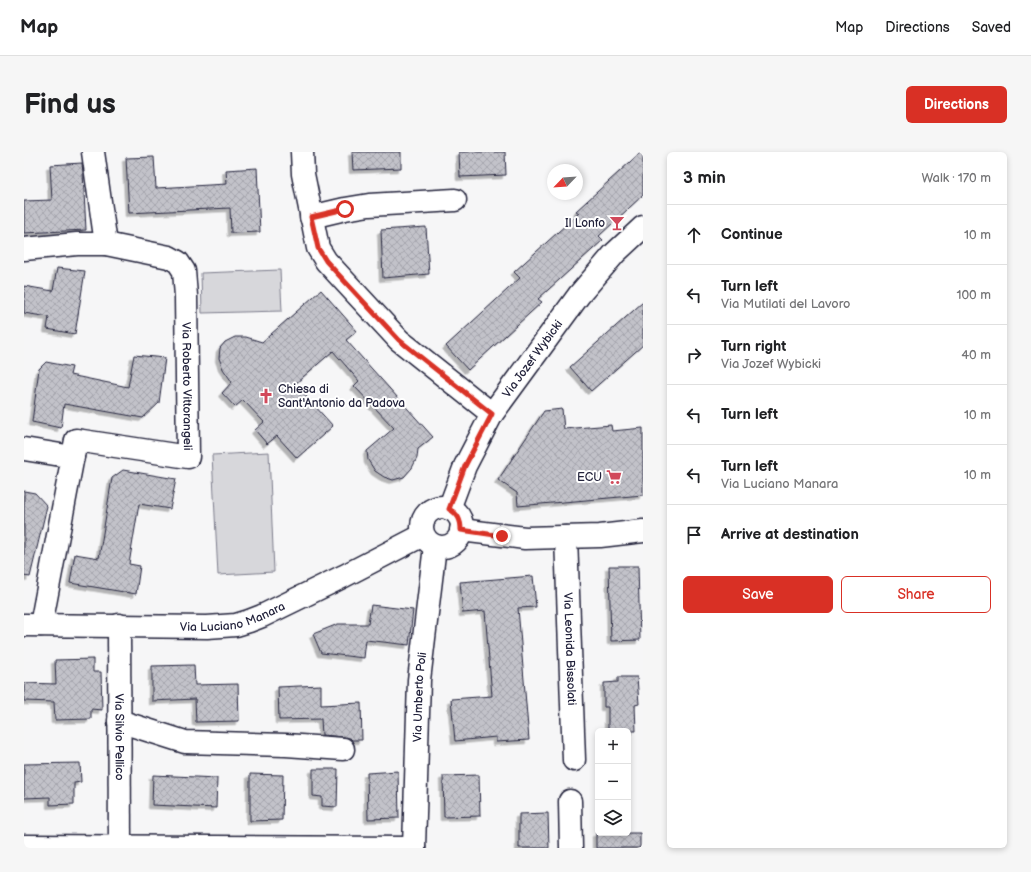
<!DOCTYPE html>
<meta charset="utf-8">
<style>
:root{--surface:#fff;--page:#f6f6f6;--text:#202124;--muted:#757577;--line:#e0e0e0;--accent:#d93025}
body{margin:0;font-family:"Balsamiq Sans",sans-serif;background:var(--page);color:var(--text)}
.controls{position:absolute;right:12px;bottom:12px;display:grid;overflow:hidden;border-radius:6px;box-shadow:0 2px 6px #0003}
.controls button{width:36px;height:36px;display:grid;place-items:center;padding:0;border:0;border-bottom:1px solid var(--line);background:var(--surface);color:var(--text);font:20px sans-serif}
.compass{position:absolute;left:523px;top:12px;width:36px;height:36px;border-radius:50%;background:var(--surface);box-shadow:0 2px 6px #0003;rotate:245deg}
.stop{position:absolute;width:12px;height:12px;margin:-9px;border:3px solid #d93025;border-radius:50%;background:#fff}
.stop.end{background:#d93025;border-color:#fff;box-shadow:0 1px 4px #0008}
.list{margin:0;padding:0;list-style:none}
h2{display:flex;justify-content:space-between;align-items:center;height:52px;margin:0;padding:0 16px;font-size:17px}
h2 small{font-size:13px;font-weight:400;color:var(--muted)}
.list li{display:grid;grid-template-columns:26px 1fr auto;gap:12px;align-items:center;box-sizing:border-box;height:60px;padding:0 16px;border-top:1px solid var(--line)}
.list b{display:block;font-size:15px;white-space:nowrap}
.list p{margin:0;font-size:13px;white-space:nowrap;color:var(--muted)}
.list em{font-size:13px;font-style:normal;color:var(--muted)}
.actions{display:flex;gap:8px;padding:12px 16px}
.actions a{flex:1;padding:9px 0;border:1px solid var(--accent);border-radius:6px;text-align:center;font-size:14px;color:var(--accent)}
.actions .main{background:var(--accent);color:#fff}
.icon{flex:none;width:22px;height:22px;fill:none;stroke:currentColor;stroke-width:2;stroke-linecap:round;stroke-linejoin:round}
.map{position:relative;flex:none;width:619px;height:696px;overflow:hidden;border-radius:6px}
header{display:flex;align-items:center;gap:24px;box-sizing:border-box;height:56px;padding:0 20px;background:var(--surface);border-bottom:1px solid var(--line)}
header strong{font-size:19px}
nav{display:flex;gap:22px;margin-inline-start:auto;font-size:14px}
.intro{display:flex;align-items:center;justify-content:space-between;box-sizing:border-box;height:96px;padding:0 24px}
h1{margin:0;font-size:28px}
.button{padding:10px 18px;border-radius:6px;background:var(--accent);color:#fff;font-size:14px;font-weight:700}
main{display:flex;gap:24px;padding:0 24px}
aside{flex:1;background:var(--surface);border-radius:6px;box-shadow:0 2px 6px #0003}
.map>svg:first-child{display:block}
.grass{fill:#d7d7db;stroke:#7c7c8b}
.building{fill:url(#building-cross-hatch);stroke:#22223b;filter:url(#shadow)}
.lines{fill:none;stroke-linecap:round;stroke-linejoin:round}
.minor-casing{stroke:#22223b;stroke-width:25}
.minor{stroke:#fff;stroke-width:22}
.route{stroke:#d93025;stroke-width:5}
.labels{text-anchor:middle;stroke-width:4;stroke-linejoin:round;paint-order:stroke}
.poi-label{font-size:12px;fill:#22223b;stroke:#fff;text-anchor:end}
.street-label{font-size:12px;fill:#22223b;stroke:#fff}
</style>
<header>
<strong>Map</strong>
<nav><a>Map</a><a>Directions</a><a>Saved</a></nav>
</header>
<div class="intro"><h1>Find us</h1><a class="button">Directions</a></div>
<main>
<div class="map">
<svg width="619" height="696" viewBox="0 0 619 696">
<defs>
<pattern id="building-cross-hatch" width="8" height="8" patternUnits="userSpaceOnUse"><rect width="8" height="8" fill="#c2c2c9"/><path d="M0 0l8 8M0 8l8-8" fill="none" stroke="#a6a6ae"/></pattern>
<filter id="shadow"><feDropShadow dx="-3.5" dy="3.5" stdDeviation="0" flood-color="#0004"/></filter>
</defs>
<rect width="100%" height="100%" fill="#f6f6f7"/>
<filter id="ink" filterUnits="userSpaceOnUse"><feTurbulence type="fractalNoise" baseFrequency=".025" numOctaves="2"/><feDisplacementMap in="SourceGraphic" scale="8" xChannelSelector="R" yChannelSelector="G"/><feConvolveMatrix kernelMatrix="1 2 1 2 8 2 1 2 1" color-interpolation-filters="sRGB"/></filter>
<g filter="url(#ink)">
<!-- grass -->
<path class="grass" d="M 256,118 L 258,159 L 178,161 L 177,121 Z
M 245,300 L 250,420 L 194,423 L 188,303 Z"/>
<!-- building -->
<path class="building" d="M 328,0 L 377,0 L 377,16 L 329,18 Z
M 435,0 L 481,0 L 482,23 L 436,25 Z
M 617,0 L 619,0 L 619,43 L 575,84 L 579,88 L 514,147 L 518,150 L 444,218 L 422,194 L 496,126 L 490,120 L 555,61 L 552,59 Z
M 130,5 L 132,36 L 203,32 L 202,18 L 233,16 L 236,80 L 207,81 L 206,56 L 105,61 L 102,6 Z
M 58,11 L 59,21 L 62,78 L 0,81 L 0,49 L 28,48 L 26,13 Z
M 402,75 L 405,122 L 359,126 L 357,78 Z
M 33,116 L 61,119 L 51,182 L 23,177 L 25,165 L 0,161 L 0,134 L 29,139 Z
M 297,138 L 333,179 L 322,188 L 409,285 L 394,297 L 393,306 L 388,316 L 380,325 L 369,328 L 360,325 L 351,319 L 344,308 L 343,299 L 370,276 L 330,234 L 335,229 L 309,199 L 271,232 L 309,274 L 273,306 L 253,284 L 243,292 L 231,278 L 240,270 L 219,248 L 211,255 L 198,241 L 208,230 L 199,217 L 195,206 L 196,196 L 201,190 L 211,185 L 222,185 L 238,190 Z
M 619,150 L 619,193 L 567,239 L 546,215 Z
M 110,203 L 141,206 L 135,251 L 119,266 L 40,252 L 37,276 L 8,270 L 15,217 L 22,210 L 48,215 L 46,223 L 104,235 Z
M 538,257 L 540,277 L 587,273 L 588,279 L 619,276 L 619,343 L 494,354 L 493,341 L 474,328 L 520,259 Z
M 99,318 L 152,327 L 146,357 L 115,352 L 105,412 L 116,414 L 112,442 L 46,431 L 51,402 L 75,406 L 88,326 Z
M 0,339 L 11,341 L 23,354 L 6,425 L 0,424 Z
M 585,414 L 614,414 L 616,488 L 587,489 Z
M 509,424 L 512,455 L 494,456 L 505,588 L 472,590 L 472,585 L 431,589 L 427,547 L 468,544 L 461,459 L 439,461 L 436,430 Z
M 347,453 L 389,458 L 385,493 L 342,488 L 340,506 L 297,501 L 289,482 L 314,472 L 344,472 Z
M 69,507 L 69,520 L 77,520 L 78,558 L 67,557 L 67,567 L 31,568 L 30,550 L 0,549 L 0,531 L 32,532 L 31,508 Z
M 170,513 L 171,533 L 214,532 L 215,569 L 172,570 L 171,547 L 128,549 L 128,514 Z
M 594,525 L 613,525 L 615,552 L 611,553 L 612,579 L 584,579 L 584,555 L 580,555 L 580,531 L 594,530 Z
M 297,533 L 297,553 L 337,551 L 338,588 L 328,588 L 326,586 L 320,585 L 298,583 L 297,567 L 255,568 L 254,535 Z
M 56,611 L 57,630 L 50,631 L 50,652 L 26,653 L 26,645 L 0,646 L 0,612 Z
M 289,617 L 314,617 L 313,655 L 298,654 L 298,645 L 289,644 Z
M 374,619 L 375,666 L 344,667 L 343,621 Z
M 226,622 L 259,623 L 258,668 L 226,669 Z
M 129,623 L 193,626 L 192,656 L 128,653 Z
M 455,623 L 456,664 L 420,665 L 419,624 Z
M 524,661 L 525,696 L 495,696 L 495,662 Z
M 572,681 L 616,681 L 616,696 L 572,696 Z"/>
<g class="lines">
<defs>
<g id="minor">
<path d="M 69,0 L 82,92"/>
<path d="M 278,0 L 279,22 L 294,96 L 302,109 L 313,121 L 375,188 L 468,262"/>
<path d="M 287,65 L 321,57 L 345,53 L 431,48"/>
<path id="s1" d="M 0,97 L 53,92 L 82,92 L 145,105 L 154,110 L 160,119 L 162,144 L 164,305 L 52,288 L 17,473"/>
<path d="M 0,297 L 49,305"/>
<circle cx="418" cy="375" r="20"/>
<path id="s2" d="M 425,357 L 441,314 L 468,262 L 555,143 L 591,101 L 619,75"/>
<path d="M 437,378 L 501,386 L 576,384 L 619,379"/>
<path id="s3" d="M 542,385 L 550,608"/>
<path id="s4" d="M 0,473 L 183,475 L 212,473 L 225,469 L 238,464 L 320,424 L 399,383"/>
<path id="s5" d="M 95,473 L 96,696"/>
<path d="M 95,569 L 161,590 L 262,593 L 319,597"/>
<path d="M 546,649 L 547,696"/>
<path d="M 0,694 L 390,696"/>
<path id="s6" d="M 390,696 L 395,528 L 411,394"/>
</g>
</defs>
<!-- minor casing -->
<use href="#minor" class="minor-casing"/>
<!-- minor -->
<use href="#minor" class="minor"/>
</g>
</g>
<g class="lines" filter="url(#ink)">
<!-- route -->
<path class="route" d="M 321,57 L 287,65 L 294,96 L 302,109 L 313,121 L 375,188 L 468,262 L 441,314 L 425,357 C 434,362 437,368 437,378 L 478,384"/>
</g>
<!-- icons -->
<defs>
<symbol id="bar-bare" viewBox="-9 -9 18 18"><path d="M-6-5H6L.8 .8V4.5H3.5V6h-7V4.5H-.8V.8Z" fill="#d1495b" stroke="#fff" stroke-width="2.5" paint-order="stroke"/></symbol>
<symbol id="church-bare" viewBox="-9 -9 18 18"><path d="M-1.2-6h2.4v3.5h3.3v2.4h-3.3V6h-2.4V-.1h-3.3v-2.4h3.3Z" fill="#d1495b" stroke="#fff" stroke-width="2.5" paint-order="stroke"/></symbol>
<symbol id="supermarket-bare" viewBox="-9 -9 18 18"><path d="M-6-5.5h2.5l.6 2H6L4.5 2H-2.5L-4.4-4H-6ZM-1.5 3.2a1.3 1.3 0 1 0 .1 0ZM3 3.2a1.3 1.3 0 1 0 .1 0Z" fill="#d1495b" stroke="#fff" stroke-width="2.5" paint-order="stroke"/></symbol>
</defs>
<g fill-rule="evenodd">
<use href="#bar-bare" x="582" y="60" width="22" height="22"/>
<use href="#church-bare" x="231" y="233" width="22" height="22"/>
<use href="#supermarket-bare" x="579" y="314" width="22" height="22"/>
</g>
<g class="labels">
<!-- poi labels -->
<g class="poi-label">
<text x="581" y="75">Il Lonfo</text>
<text x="254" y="241" text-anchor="start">Chiesa di<tspan x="254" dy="14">Sant'Antonio da Padova</tspan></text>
<text x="578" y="329">ECU</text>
</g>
<!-- street labels -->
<g class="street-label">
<text dy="4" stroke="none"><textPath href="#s2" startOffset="173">Via Jozef Wybicki</textPath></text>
<text dy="4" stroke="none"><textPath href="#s1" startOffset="283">Via Roberto Vittorangeli</textPath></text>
<text dy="4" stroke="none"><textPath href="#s4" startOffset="210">Via Luciano Manara</textPath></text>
<text dy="4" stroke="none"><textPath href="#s3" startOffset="112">Via Leonida Bissolati</textPath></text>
<text dy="4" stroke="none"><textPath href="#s6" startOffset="151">Via Umberto Poli</textPath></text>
<text dy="4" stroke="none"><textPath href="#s5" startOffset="112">Via Silvio Pellico</textPath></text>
</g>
</g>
</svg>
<div class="controls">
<button>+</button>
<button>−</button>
<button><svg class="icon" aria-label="layers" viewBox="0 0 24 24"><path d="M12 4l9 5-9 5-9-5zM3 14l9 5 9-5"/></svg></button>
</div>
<svg class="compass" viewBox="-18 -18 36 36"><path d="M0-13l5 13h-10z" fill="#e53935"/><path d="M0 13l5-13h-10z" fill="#757577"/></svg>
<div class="stop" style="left:321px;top:57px"></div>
<div class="stop end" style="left:478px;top:384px"></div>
</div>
<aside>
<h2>3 min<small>Walk · 170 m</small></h2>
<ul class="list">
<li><svg class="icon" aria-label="ahead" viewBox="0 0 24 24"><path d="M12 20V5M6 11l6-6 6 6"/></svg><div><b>Continue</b></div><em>10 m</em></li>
<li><svg class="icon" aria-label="left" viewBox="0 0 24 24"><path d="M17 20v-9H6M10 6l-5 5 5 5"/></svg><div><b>Turn left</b><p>Via Mutilati del Lavoro</p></div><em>100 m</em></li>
<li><svg class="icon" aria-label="right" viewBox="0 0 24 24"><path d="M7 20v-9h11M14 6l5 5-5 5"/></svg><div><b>Turn right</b><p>Via Jozef Wybicki</p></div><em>40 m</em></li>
<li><svg class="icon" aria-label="left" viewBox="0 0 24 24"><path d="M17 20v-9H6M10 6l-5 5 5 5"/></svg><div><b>Turn left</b></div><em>10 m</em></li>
<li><svg class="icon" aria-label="left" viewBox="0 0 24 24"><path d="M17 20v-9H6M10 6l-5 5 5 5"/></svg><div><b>Turn left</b><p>Via Luciano Manara</p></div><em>10 m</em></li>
<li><svg class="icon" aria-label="arrive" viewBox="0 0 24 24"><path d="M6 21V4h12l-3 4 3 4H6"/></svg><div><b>Arrive at destination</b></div></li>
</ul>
<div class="actions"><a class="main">Save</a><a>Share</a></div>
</aside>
</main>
